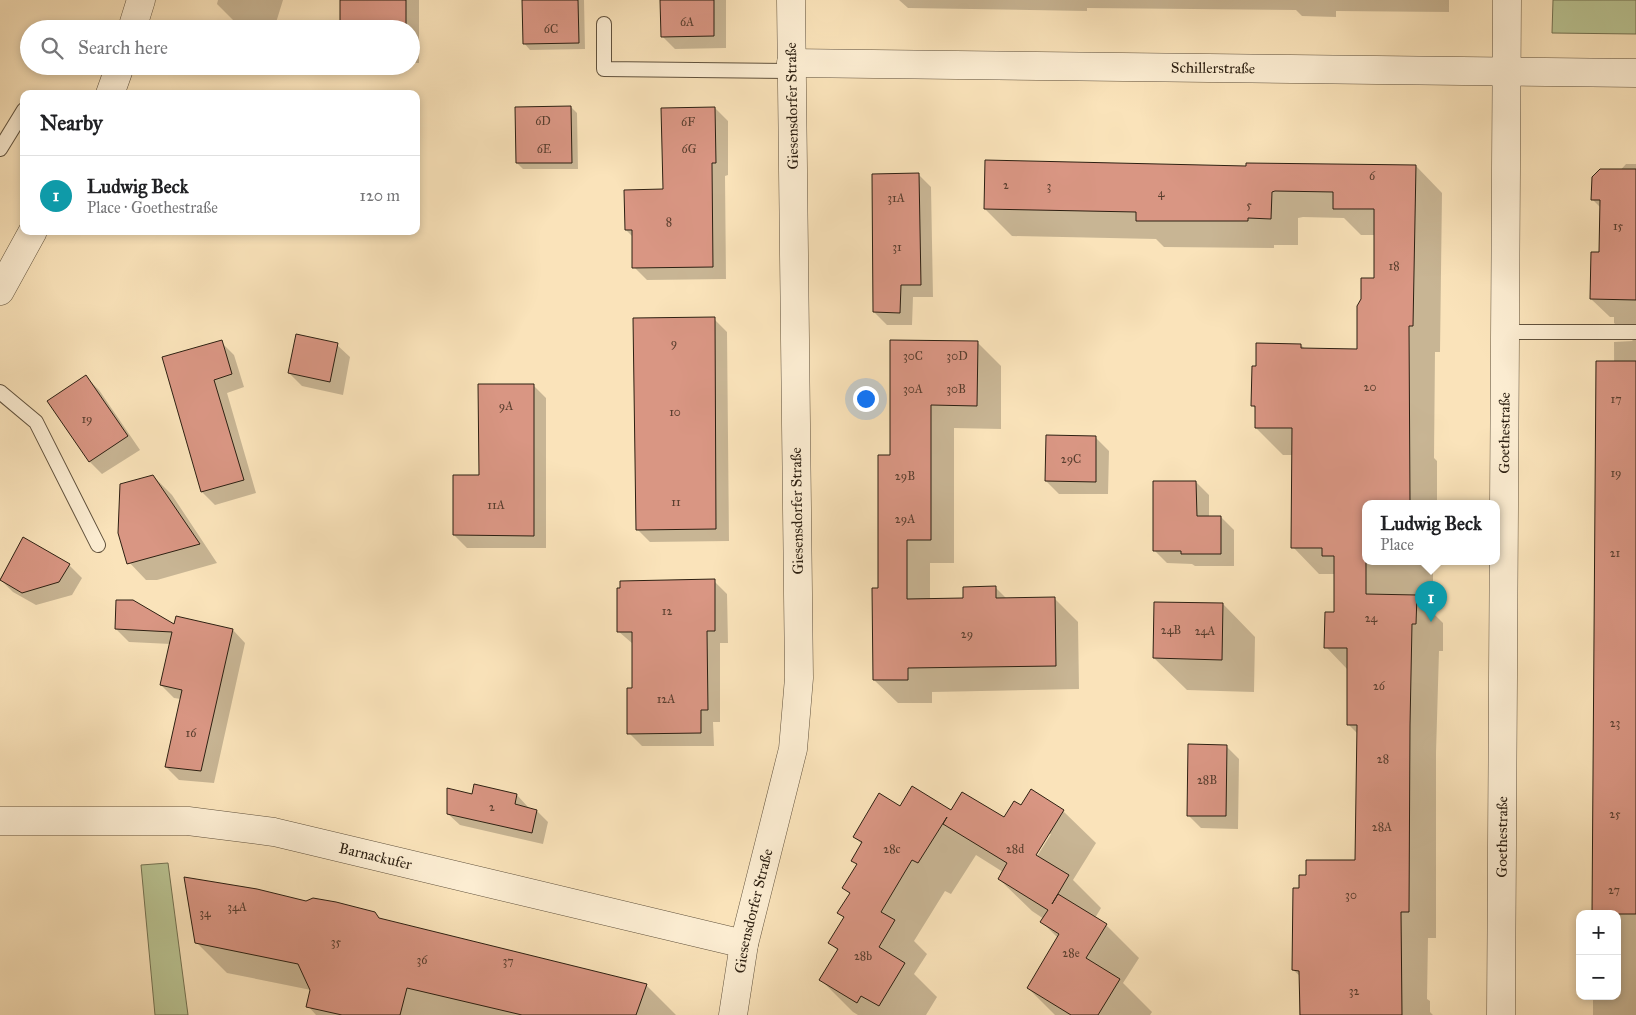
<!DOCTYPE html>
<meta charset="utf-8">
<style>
:root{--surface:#fff;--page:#f6f6f6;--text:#202124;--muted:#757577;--line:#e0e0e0;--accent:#8f2418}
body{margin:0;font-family:"IM FELL Great Primer",serif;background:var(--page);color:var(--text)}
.controls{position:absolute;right:15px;bottom:15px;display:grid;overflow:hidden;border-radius:10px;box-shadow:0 2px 8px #0003}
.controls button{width:45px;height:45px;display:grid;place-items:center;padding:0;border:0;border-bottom:1px solid var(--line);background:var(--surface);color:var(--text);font:25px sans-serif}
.you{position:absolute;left:865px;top:398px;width:18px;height:18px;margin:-12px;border:4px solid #fff;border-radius:50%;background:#1a73e8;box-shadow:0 0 0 8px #1a73e833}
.badge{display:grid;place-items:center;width:32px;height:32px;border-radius:50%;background:var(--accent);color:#fff;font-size:16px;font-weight:700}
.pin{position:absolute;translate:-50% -41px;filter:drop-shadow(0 1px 2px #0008)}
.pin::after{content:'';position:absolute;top:26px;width:18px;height:15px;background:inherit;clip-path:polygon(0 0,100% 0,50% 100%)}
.popup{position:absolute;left:1362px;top:500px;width:138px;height:65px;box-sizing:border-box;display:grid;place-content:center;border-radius:10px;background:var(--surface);filter:drop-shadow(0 1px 4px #0005);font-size:16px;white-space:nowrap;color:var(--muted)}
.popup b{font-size:19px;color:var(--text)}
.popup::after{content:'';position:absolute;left:50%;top:100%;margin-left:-10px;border:10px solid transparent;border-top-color:var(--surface)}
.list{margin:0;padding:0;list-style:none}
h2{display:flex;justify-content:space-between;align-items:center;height:65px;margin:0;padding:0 20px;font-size:21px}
h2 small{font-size:16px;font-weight:400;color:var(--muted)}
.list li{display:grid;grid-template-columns:32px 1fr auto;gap:15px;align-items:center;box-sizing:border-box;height:80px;padding:0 20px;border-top:1px solid var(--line)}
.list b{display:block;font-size:19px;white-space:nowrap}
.list p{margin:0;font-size:16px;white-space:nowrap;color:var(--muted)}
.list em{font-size:16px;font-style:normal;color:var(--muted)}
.icon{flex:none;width:28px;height:28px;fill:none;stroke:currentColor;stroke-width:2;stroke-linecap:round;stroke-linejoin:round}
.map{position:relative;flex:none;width:1636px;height:1015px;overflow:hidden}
.search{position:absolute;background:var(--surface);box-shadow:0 2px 8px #0003;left:20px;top:20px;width:400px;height:55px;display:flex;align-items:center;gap:12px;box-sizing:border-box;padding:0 18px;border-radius:28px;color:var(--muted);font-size:19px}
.panel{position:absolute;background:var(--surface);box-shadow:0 2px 8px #0003;left:20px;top:90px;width:400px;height:145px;border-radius:10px}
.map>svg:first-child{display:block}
.green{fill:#bac493;stroke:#747252}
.shadow{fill:#0003;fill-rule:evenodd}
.building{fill:#d99683;stroke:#2d2012}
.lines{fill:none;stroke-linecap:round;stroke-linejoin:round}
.service-casing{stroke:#60513c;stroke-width:16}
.minor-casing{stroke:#60513c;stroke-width:29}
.tertiary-casing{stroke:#60513c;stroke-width:29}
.service{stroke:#fcedd2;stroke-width:14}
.minor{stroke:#fcedd2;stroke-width:28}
.tertiary{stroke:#fcedd2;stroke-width:28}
.labels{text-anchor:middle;stroke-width:4.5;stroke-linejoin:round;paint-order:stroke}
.number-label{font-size:12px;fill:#583e2e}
.street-label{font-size:15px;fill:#2d2012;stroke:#fcedd2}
</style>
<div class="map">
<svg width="1636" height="1015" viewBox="0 0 1636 1015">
<rect width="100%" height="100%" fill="#fae3ba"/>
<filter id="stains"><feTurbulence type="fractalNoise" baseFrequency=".004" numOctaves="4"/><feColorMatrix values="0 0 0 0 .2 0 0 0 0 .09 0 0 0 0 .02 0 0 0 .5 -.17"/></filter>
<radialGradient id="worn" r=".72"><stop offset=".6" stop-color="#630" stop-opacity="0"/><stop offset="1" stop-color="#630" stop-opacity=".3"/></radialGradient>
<!-- green -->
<path class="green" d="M 1553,0 L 1636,0 L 1636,34 L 1552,33 Z
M 168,863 L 188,1015 L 155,1015 L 141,865 Z"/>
<!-- shadow -->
<path class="shadow" d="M 218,0 L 283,0 L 274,29 L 255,29 L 236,23 L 217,4 Z
M 341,0 L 419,0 L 419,63 L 411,63 L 411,29 L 342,29 Z
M 524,0 L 584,0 L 585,49 L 530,50 L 524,43 Z
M 662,0 L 726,0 L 726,48 L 675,49 L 662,36 Z
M 899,0 L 1449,0 L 1449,12 L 1336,11 L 1336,17 L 1302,16 L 1296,10 L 1087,8 L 1087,11 L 908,8 Z
M 571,107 L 577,113 L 578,169 L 523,169 L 517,163 Z
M 715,108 L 728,121 L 728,175 L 725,176 L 726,279 L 647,280 L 634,267 L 633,237 L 626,230 L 664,191 Z
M 1626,164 L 1636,164 L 1636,1015 L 1593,1015 L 1593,996 L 1617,996 L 1614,342 L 1633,341 L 1614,323 L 1614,317 L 1610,317 L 1591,299 L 1600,253 L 1601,208 L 1593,200 Z
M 1416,166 L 1442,193 L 1440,352 L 1435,352 L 1434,458 L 1437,461 L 1437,503 L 1366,503 L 1366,561 L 1437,561 L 1433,561 L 1433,613 L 1443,623 L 1443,651 L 1439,651 L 1436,753 L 1436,938 L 1428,938 L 1427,999 L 1430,1001 L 1430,1012 L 1433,1015 L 1299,1015 L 1300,976 L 1293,970 L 1300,889 L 1307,876 L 1356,861 L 1358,734 L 1348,724 L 1348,670 L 1326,647 L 1335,613 L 1335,574 L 1319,574 L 1293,547 L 1293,455 L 1283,455 L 1256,428 L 1256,409 L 1252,405 L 1257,367 L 1301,345 L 1305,349 L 1358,350 L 1375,280 L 1375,235 L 1361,235 L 1344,218 L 1303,217 L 1298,218 L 1298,245 L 1274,245 L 1274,248 L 1164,247 L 1156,239 L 1012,236 L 985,209 L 1248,168 Z
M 919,175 L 931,187 L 933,297 L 913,297 L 912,325 L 887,325 L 874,312 Z
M 714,319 L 727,332 L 729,541 L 650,542 L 637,529 Z
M 221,342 L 234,355 L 244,387 L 227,393 L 256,493 L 215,505 L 202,492 L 163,358 Z
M 977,342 L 1001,366 L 1001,429 L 954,428 L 954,563 L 930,563 L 930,600 L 964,599 L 996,588 L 1007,599 L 1054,598 L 1078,622 L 1079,689 L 932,692 L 932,703 L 898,703 L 874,680 L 891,456 Z
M 337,345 L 350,357 L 343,395 L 302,386 L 289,373 Z
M 86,377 L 99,390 L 140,450 L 102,474 L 90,462 Z
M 533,385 L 546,398 L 546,548 L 467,548 L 454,535 L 480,476 Z
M 1096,438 L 1109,451 L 1108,494 L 1059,494 L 1046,481 Z
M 153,476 L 172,495 L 217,563 L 157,580 L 146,580 L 127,560 Z
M 1196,482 L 1209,495 L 1209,517 L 1221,517 L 1234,530 L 1234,566 L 1195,566 L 1192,564 L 1167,563 L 1154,550 Z
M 23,539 L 69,565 L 82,578 L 72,595 L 36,605 L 13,592 L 0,579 Z
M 714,581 L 727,594 L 728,643 L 720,643 L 720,722 L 713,722 L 714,746 L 642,746 L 629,733 L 633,689 L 633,644 L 618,631 Z
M 1223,604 L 1255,637 L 1254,692 L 1187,690 L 1154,658 Z
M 116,629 L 233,630 L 245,643 L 214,783 L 179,780 L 166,767 L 181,699 L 174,698 L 161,685 L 171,644 L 129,642 Z
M 1226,746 L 1239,759 L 1238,829 L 1201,828 L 1188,815 Z
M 475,785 L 517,795 L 528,807 L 528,809 L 537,811 L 548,822 L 543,844 L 460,825 L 448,814 L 473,795 Z
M 900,807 L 1004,819 L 1022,807 L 1063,811 L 1096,843 L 1073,880 L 1101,908 L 1095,918 L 1106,925 L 1139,958 L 1123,983 L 1152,1012 L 1150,1015 L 1055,1015 L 1028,988 L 1058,938 L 1042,922 L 1044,919 L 1032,911 L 999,879 L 1003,872 L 976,855 L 951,894 L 945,891 L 914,941 L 927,954 L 914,974 L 937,997 L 926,1015 L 858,1015 L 853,1012 L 820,979 L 838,951 L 830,943 L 845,918 L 839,913 L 850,894 L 844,888 L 858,865 L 853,860 L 862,844 L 854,837 ZM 1048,834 L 1051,834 L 1034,861 L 1032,860 Z
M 307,902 L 374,913 L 381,920 L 646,985 L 676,1015 L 316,1015 L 308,1006 L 311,990 L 227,973 L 196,942 Z"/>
<!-- building -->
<path class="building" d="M 340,0 L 406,0 L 406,29 L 340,29 Z
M 522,0 L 578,0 L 579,43 L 523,44 Z
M 660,0 L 714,0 L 714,36 L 661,37 Z
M 571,106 L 572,163 L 516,163 L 515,107 Z
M 715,107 L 716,163 L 712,163 L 713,267 L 632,268 L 632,230 L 625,230 L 624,190 L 663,189 L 661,108 Z
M 985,160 L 1246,166 L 1246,163 L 1416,165 L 1413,326 L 1409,326 L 1410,503 L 1366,503 L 1366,594 L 1417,595 L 1416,624 L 1412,624 L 1410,725 L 1409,912 L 1401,912 L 1402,1015 L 1300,1015 L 1299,971 L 1292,970 L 1293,888 L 1299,888 L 1299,875 L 1306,875 L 1306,860 L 1355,860 L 1357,725 L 1347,725 L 1347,648 L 1324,648 L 1325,612 L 1334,612 L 1334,556 L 1322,556 L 1322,548 L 1291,548 L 1292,428 L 1255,428 L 1255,406 L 1251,406 L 1252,366 L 1256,366 L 1256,343 L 1301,344 L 1301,348 L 1357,349 L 1357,306 L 1361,299 L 1361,278 L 1374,278 L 1374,209 L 1333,209 L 1333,192 L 1275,191 L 1272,192 L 1271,219 L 1248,218 L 1248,221 L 1136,221 L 1136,212 L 984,209 Z
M 1600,169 L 1636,169 L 1636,300 L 1590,299 L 1591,252 L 1599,252 L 1600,200 L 1591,200 L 1592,177 Z
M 919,173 L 921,285 L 901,285 L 900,313 L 873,312 L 872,174 Z
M 715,317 L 716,529 L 636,530 L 633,318 Z
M 296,334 L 338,343 L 330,382 L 288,373 Z
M 222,340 L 232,374 L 214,380 L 244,480 L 201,492 L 162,357 Z
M 890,340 L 978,341 L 977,406 L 931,405 L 931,540 L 907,540 L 907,599 L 963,598 L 963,587 L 996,586 L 996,598 L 1055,597 L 1056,666 L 908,668 L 908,680 L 873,680 L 872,588 L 878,588 L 878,455 L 890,455 Z
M 1596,361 L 1636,361 L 1636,914 L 1592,914 Z
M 86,375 L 128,436 L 89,462 L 47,401 Z
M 478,384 L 534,384 L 534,536 L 453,535 L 453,475 L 479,475 Z
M 1046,435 L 1096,436 L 1096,482 L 1045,481 Z
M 153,475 L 200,544 L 127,564 L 118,533 L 120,484 Z
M 1153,481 L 1196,481 L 1197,516 L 1221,516 L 1221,554 L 1181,554 L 1181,551 L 1153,551 Z
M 23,537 L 70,564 L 59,582 L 22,593 L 0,580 Z
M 715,579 L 715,631 L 707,631 L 708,710 L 701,710 L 701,733 L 627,734 L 627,688 L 632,688 L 632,632 L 617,632 L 617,588 L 620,588 L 620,581 Z
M 116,600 L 133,600 L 174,624 L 176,616 L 233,629 L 201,771 L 165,767 L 182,690 L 160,685 L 172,632 L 115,629 Z
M 1154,602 L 1223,603 L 1222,660 L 1153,658 Z
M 1188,744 L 1227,745 L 1226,816 L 1187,816 Z
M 474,784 L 517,794 L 515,804 L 537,810 L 532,833 L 447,814 L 447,788 L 472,794 Z
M 912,786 L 951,810 L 962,792 L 1004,817 L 1014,801 L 1021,805 L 1031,789 L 1064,810 L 1036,855 L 1069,875 L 1052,904 L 1058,894 L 1107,924 L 1086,958 L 1120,979 L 1098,1015 L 1071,1015 L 1027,988 L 1059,934 L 1040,922 L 1048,910 L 998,879 L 1007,863 L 943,824 L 947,817 L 918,863 L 912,860 L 881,912 L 895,920 L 879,947 L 905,963 L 879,1006 L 861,996 L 857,1003 L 819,980 L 838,949 L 828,943 L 844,917 L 837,913 L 850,893 L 842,888 L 857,864 L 851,861 L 862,842 L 853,837 L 879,793 L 900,806 Z
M 184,877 L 257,889 L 306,901 L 313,898 L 336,902 L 375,912 L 379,918 L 647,984 L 636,1015 L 522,1015 L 407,988 L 400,1015 L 342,1015 L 306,1007 L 310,990 L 298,964 L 195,943 Z"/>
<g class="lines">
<defs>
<path id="service" d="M 604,24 L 604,69 L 791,71
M 0,149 L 24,110
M 1504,332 L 1636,332
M 0,392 L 36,422 L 98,545"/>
<g id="minor">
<path d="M 132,29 L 141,0"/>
<path id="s1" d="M 791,63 L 1636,73"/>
<path d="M 110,94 L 120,66"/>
<path d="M 0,291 L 33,231"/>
<path id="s2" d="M 0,821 L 188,821 L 274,832 L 744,944"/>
<path id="s3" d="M 1501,1015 L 1507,0"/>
</g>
<g id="tertiary">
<path id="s4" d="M 733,1015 L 744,944 L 793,749 L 799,678 L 791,0"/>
</g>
</defs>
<!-- service casing -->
<use href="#service" class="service-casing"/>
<!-- minor casing -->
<use href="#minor" class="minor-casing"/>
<!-- tertiary casing -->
<use href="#tertiary" class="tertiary-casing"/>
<!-- service -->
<use href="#service" class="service"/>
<!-- minor -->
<use href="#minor" class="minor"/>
<!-- tertiary -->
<use href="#tertiary" class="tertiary"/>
</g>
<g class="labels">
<!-- number labels -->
<g class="number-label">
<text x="687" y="26">6A</text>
<text x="551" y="33">6C</text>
<text x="543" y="125">6D</text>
<text x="688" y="126">6F</text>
<text x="544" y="153">6E</text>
<text x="689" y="153">6G</text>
<text x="1372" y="180">6</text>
<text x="1006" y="189">2</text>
<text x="1049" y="190">3</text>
<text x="1161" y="197">4</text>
<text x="896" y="202">31A</text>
<text x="1249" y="209">5</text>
<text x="669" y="226">8</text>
<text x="1618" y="230">15</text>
<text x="897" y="251">31</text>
<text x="1394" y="270">18</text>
<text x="674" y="347">9</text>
<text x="913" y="360">30C</text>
<text x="957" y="360">30D</text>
<text x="1370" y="391">20</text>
<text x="913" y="393">30A</text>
<text x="956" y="393">30B</text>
<text x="1616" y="403">17</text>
<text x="506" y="410">9A</text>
<text x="675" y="416">10</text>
<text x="87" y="423">19</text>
<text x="1071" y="463">29C</text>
<text x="1616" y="477">19</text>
<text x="905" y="480">29B</text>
<text x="676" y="506">11</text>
<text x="496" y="509">11A</text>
<text x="905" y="523">29A</text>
<text x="1615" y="557">21</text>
<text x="667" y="615">12</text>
<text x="1371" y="622">24</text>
<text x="1171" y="634">24B</text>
<text x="1205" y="635">24A</text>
<text x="967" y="638">29</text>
<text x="1379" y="690">26</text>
<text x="666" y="703">12A</text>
<text x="1615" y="727">23</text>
<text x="191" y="737">16</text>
<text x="1383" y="763">28</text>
<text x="1207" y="784">28B</text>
<text x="492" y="811">2</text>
<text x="1615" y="818">25</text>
<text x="1382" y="831">28A</text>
<text x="892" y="853">28c</text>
<text x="1015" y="853">28d</text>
<text x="1614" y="894">27</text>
<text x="1351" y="899">30</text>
<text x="237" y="911">34A</text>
<text x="205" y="917">34</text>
<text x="336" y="946">35</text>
<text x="1071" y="957">28e</text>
<text x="863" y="960">28b</text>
<text x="422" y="964">36</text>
<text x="508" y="965">37</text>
<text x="1354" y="995">32</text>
</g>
<!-- street labels -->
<g class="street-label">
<text dy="5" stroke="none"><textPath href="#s1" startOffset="422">Schillerstraße</textPath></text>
<text transform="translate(792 106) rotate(-91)" y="5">Giesensdorfer Straße</text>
<text dy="5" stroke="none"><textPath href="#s3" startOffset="582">Goethestraße</textPath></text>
<text transform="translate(797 511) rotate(-91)" y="5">Giesensdorfer Straße</text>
<text dy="5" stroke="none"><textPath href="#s3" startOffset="178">Goethestraße</textPath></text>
<text dy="5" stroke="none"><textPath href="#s2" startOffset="379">Barnackufer</textPath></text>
<text dy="5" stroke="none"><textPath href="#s4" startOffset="106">Giesensdorfer Straße</textPath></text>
</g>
</g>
<rect width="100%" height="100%" filter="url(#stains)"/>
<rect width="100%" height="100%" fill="url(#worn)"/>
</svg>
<div class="controls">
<button>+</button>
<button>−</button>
</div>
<div class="you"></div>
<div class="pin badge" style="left:1431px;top:622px;background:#0f9aa8">1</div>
<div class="popup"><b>Ludwig Beck</b>Place</div>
<div class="search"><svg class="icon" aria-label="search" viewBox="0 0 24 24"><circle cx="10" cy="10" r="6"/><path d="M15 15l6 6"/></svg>Search here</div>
<section class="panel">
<h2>Nearby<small></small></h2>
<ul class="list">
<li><span class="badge" style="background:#0f9aa8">1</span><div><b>Ludwig Beck</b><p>Place · Goethestraße</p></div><em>120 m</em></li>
</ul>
</section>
</div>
